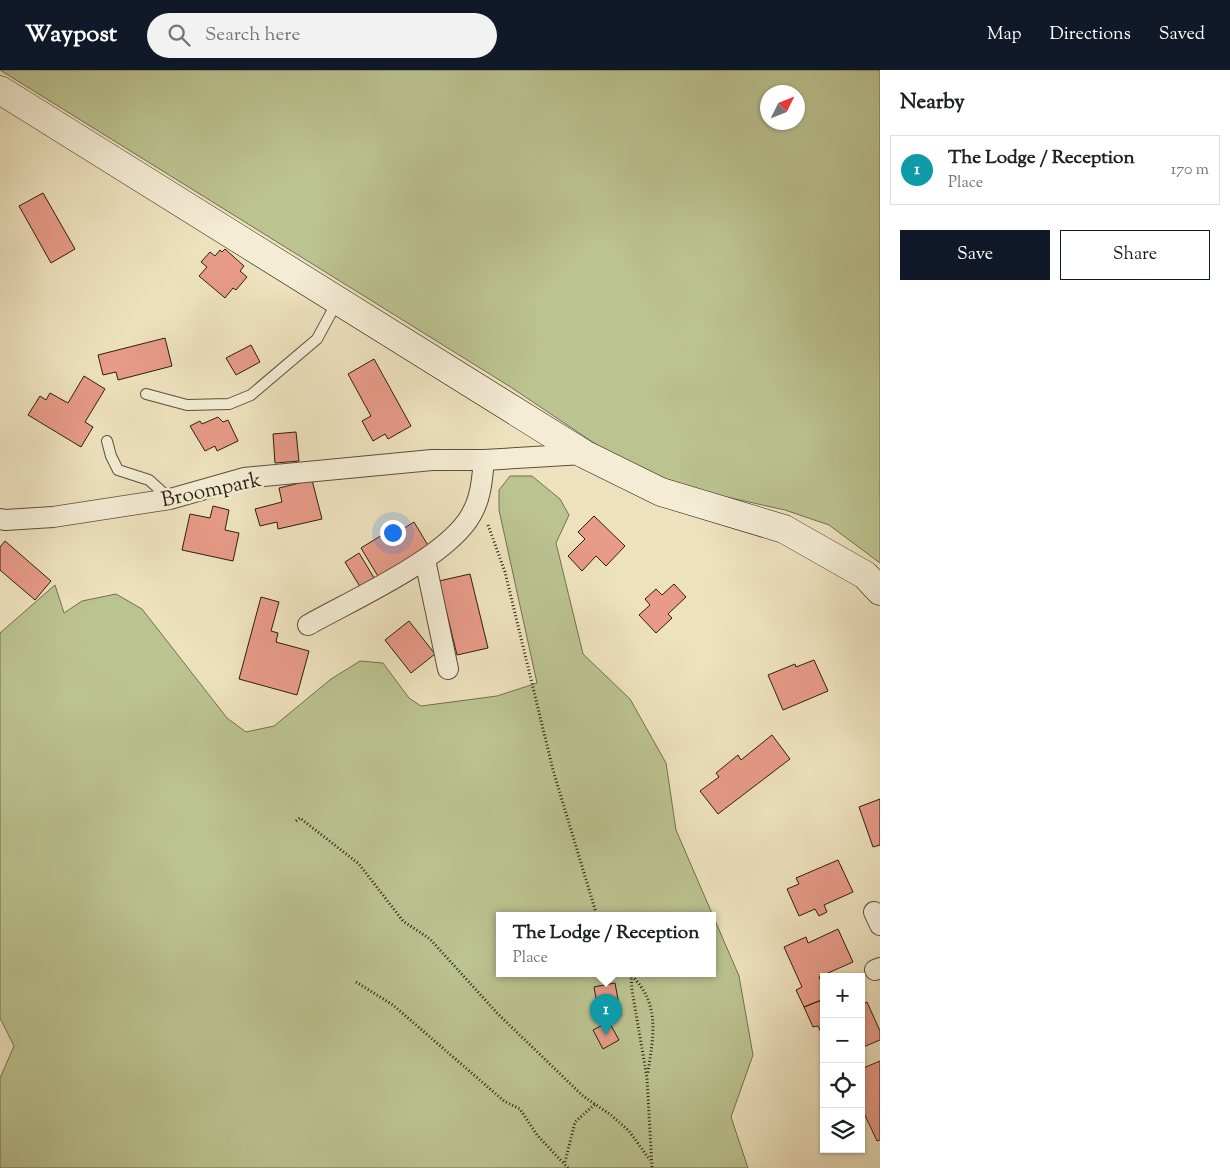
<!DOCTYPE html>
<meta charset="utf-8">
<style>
:root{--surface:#fff;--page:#f2f2f2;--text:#202124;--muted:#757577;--line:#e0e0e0;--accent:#111827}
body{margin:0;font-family:"Sorts Mill Goudy",serif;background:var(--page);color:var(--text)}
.controls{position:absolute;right:15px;bottom:15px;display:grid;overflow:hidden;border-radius:0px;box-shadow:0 1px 4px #0004}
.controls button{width:45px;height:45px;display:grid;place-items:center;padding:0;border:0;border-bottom:1px solid var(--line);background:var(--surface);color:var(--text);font:25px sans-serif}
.compass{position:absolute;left:760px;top:15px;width:45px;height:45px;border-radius:50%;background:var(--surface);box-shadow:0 1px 4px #0004;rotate:47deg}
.you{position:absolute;left:392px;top:462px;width:18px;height:18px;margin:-12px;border:4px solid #fff;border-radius:50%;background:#1a73e8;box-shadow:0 0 0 8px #1a73e833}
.badge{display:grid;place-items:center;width:32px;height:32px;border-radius:50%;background:var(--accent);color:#fff;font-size:16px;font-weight:700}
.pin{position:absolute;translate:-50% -41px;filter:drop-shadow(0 1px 2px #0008)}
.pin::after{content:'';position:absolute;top:26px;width:18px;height:15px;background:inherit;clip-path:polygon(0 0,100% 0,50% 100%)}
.popup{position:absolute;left:496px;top:842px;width:220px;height:65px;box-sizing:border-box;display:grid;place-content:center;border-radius:0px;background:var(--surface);filter:drop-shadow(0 1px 4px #0005);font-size:16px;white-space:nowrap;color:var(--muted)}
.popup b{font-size:19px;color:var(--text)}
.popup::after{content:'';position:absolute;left:50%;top:100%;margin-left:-10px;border:10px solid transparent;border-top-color:var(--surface)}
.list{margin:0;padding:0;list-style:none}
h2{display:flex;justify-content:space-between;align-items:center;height:65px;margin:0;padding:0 20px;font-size:21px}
h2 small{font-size:16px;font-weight:400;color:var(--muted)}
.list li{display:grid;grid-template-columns:32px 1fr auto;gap:15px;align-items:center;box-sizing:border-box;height:70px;margin:0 10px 10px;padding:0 10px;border:1px solid var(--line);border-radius:0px}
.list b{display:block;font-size:19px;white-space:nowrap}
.list p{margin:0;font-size:16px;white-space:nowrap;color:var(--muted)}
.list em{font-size:16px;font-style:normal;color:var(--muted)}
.actions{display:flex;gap:10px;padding:15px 20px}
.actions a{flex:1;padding:11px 0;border:1px solid var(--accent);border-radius:0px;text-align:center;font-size:18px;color:var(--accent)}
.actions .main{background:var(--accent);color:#fff}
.icon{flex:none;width:28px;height:28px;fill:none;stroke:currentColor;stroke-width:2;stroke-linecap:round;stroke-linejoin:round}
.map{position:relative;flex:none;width:880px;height:1098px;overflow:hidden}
header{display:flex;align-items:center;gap:30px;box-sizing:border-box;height:70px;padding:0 25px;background:var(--accent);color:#fff}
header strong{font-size:24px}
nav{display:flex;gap:28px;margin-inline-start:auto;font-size:18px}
.search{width:350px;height:45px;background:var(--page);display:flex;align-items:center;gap:12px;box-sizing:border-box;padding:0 18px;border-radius:28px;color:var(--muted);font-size:19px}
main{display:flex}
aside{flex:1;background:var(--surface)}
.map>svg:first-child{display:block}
.green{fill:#bbc390;stroke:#73704f;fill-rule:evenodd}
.building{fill:#e89b88;stroke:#2b1e0e}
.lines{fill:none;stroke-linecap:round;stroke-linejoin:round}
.service-casing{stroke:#5c4f3a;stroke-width:12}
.minor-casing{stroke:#5c4f3a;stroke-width:22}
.secondary-casing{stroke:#2b1e0e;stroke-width:29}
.path{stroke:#2b1e0e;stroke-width:3;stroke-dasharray:1 2.5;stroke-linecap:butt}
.service{stroke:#f4ecd5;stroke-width:10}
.minor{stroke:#f4ecd5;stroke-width:20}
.secondary{stroke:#f4ecd5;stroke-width:28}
.labels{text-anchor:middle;stroke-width:5;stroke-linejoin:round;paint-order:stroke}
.street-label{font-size:21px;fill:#2b1e0e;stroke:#f4ecd5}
</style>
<header>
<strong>Waypost</strong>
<div class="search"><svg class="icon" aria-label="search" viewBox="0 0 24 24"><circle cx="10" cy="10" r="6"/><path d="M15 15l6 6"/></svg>Search here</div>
<nav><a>Map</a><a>Directions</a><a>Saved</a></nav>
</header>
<main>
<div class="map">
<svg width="880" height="1098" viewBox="0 0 880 1098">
<rect width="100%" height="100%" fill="#eee2be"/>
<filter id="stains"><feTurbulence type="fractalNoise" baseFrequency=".004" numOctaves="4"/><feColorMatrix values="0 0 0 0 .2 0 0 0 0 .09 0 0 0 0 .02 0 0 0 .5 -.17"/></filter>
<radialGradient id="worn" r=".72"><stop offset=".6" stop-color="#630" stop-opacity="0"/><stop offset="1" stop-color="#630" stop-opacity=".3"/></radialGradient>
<!-- green -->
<path class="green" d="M 0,0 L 880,0 L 880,493 L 829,455 L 785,440 L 681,417 L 612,385 L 509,316 ZM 768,22 L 798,22 L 798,52 L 768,52 Z
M 510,406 L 532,406 L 560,429 L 569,445 L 556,473 L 583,584 L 630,629 L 666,693 L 676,760 L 739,906 L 753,985 L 731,1047 L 748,1098 L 0,1098 L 0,1008 L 14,976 L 0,948 L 0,563 L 55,515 L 64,543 L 82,531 L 116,524 L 142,539 L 227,648 L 246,662 L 274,656 L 331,609 L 360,591 L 383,593 L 409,628 L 421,636 L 497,626 L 537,613 L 499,440 L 499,420 ZM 500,846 L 712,846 L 712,904 L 500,904 Z"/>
<!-- building -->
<path class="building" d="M 43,123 L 75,179 L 51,193 L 19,136 Z
M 225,179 L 244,196 L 240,201 L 247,207 L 236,220 L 233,218 L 225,228 L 199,206 L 207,197 L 201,192 L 210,182 L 215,186 L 220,180 L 222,182 Z
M 165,268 L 172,296 L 118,310 L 116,302 L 103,305 L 98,285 Z
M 251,275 L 260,292 L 236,305 L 226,288 Z
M 374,289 L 411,356 L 388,369 L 385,364 L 373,371 L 362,351 L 371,346 L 348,304 Z
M 84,306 L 105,319 L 85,352 L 93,357 L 81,377 L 28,345 L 40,326 L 46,330 L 50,323 L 68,333 Z
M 218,347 L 223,352 L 228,350 L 238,371 L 217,381 L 215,376 L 205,381 L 190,356 L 200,351 L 202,354 Z
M 296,362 L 299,391 L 275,393 L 273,364 Z
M 312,410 L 322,449 L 278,459 L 277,452 L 260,456 L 255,439 L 282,432 L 279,418 Z
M 213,436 L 229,440 L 225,460 L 239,463 L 233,491 L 182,480 L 190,444 L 210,448 Z
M 594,446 L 625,476 L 606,496 L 596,486 L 582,501 L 568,486 L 585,469 L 578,462 Z
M 414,452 L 429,477 L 379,508 L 361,478 L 387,462 L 390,467 Z
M 5,471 L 51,511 L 35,530 L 0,500 L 0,477 Z
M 359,483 L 376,511 L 362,520 L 345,492 Z
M 470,504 L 488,578 L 457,585 L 439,511 Z
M 674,514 L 686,527 L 668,544 L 672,548 L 656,563 L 639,545 L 650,535 L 645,529 L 656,519 L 662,525 Z
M 261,527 L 279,532 L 271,561 L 278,563 L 276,572 L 309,581 L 297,625 L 239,609 Z
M 409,551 L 435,584 L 411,603 L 385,570 Z
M 814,590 L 828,621 L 783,640 L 768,605 L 795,594 L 796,597 Z
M 772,665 L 790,689 L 718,744 L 700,721 L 719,707 L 716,703 L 738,685 L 741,690 Z
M 880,729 L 880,775 L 873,777 L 859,737 Z
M 838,790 L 853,822 L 824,835 L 827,842 L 819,846 L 815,839 L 799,846 L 787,819 L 799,814 L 796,808 Z
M 838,859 L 853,892 L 819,907 L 824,917 L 824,929 L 804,937 L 796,920 L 802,917 L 784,877 L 806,867 L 808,873 Z
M 615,913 L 621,946 L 600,950 L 594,917 Z
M 824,929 L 824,969 L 818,956 L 813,957 L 804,937 Z
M 867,932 L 880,961 L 880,970 L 861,978 L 861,935 Z
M 609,952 L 619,970 L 603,979 L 593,960 Z
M 880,991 L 880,1070 L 877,1071 L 863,1041 L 861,1041 L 861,999 Z"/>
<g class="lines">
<defs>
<path id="service" d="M 146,324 L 187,335 L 229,334 L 251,325 L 317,269 L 337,232
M 107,371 L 111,386 L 118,400 L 149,410 L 169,428"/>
<path id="minor" d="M 0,449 L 5,450 L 53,447 L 170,429 L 244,408 L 432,390 L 484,390 L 584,384
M 425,490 L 448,599
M 308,555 C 352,530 447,488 471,445 C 481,428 482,410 484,390
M 874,842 L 880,855
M 875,900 L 880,898"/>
<path id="secondary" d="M 0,20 L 584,384 L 661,422 L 784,459 L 865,505 L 880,521"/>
</defs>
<!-- service casing -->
<use href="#service" class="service-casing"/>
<!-- minor casing -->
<use href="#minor" class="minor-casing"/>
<!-- secondary casing -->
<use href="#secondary" class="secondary-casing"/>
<!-- path -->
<path class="path" d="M 488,455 L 505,502 L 553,700 L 597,846
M 296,751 L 300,748 L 359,794 L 403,851 L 430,869 L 497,943 L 583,1026 L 611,1045 L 629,1061 L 650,1090
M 631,905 L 632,920 L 647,1008 L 652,1098
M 632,906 C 661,935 653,966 648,1003
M 356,912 L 393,935 L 504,1031 L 520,1039 L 537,1065 L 568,1098
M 565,1092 L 575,1052 L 595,1034"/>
<!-- service -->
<use href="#service" class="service"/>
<!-- minor -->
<use href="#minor" class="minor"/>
<!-- secondary -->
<use href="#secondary" class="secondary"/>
</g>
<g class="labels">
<!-- street labels -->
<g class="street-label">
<text transform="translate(211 419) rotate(-12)" y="7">Broompark</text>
</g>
</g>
<rect width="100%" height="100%" filter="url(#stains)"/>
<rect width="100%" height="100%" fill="url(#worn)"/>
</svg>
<div class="controls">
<button>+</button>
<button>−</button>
<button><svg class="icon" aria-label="locate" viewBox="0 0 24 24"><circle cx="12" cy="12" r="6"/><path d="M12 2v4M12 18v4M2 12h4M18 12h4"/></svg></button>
<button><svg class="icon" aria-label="layers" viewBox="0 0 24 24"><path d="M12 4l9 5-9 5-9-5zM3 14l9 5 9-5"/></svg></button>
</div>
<svg class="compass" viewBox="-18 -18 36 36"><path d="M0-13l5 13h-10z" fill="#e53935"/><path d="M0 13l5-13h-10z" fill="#757577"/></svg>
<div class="you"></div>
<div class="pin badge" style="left:606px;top:965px;background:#0f9aa8">1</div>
<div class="popup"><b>The Lodge / Reception</b>Place</div>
</div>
<aside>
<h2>Nearby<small></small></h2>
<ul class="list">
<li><span class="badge" style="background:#0f9aa8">1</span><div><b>The Lodge / Reception</b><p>Place</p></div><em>170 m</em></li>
</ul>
<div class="actions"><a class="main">Save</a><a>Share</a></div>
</aside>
</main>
